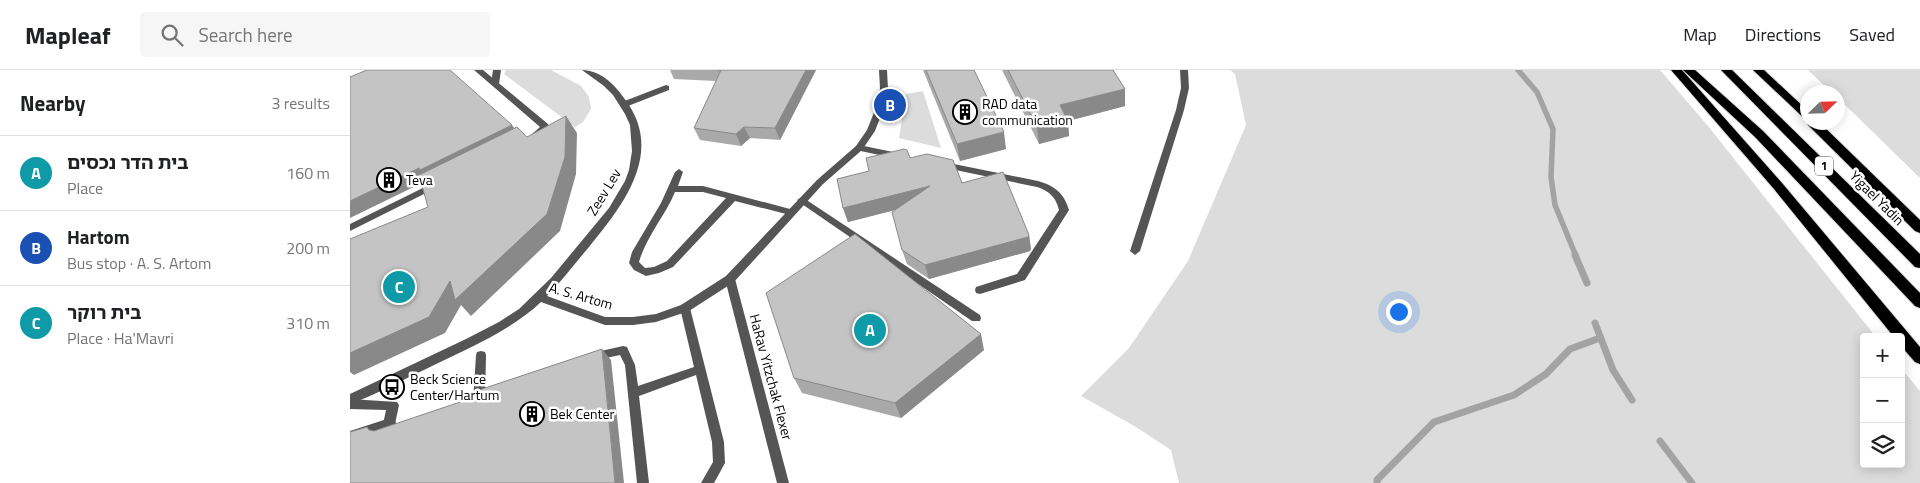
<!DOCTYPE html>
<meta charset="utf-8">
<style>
:root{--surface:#fff;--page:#f6f6f6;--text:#202124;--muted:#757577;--line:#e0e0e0;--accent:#1a73e8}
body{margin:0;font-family:"Titillium Web","Noto Sans Hebrew",sans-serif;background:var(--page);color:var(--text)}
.controls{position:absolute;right:15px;bottom:15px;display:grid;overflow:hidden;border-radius:5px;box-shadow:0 2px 12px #0003}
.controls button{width:45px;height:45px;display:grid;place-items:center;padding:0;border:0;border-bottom:1px solid var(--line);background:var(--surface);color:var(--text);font:25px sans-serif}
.compass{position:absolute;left:1450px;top:15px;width:45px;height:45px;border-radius:50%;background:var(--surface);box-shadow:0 2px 12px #0003;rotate:67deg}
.you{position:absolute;left:1048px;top:241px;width:18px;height:18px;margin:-12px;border:4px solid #fff;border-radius:50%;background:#1a73e8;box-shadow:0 0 0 8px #1a73e833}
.badge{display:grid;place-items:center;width:32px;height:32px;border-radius:50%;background:var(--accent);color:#fff;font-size:16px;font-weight:700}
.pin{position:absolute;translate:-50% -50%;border:2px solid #fff;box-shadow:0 1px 5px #0006}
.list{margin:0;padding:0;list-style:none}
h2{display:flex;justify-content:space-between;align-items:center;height:65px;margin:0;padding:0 20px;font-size:21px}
h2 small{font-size:16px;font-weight:400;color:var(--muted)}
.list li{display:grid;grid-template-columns:32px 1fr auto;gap:15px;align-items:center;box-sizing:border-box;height:75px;padding:0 20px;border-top:1px solid var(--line)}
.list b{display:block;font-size:19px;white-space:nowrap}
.list p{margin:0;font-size:16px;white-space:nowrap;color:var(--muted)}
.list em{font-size:16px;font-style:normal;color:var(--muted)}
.icon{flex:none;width:28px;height:28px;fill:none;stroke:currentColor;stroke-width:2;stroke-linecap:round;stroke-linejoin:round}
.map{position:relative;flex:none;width:1570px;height:413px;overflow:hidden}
header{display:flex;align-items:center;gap:30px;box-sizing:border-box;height:70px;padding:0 25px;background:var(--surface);border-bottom:1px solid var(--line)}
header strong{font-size:24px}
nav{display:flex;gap:28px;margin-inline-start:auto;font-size:18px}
.search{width:350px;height:45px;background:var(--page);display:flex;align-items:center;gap:12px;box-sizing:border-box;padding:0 18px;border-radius:5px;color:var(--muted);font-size:19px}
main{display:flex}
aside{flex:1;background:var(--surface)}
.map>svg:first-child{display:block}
.green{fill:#dcdcdc}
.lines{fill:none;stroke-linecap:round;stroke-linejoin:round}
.stream-far1{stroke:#a3a3a3;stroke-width:5.5}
.stream{stroke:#a3a3a3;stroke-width:7}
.trunk-casing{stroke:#dbdbdb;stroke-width:2}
.service{fill:#555;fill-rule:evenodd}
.pedestrian{fill:#555;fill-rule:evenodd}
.minor{fill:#555;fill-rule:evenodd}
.tertiary{fill:#555;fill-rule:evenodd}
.trunk{fill:#000;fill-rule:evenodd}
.wall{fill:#a9a9a9}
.shaded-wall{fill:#898989}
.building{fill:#c4c4c4;stroke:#898989}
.labels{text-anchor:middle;stroke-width:5;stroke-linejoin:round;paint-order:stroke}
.shield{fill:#fff;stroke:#4c4c4c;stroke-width:1}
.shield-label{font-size:12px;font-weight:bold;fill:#000}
.poi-label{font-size:14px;fill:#000;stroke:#fff;text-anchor:start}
.street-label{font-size:14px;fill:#000;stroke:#fff}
</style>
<header>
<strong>Mapleaf</strong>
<div class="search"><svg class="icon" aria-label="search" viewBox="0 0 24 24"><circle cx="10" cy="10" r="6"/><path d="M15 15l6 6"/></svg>Search here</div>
<nav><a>Map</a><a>Directions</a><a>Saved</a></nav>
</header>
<main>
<aside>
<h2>Nearby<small>3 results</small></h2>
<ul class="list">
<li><span class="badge" style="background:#0f9aa8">A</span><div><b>בית הדר נכסים</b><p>Place</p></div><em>160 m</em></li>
<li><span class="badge" style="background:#1a4fb4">B</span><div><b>Hartom</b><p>Bus stop · A. S. Artom</p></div><em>200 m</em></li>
<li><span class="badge" style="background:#0f9aa8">C</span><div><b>בית רוקר</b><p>Place · Ha'Mavri</p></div><em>310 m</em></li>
</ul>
</aside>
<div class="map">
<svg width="1570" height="413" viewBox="0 0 1570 413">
<rect width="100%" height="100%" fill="#fff"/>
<!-- green -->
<path class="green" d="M 156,0 L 201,0 L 231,16 L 239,27 L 241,39 L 233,52 L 225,57 L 154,4 Z
M 880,0 L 1310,0 L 1358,56 L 1526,267 L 1514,267 L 1514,394 L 1551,394 L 1551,298 L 1570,321 L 1570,413 L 829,413 L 821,380 L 786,357 L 731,326 L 779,278 L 838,191 L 896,55 L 885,4 Z
M 1458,0 L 1570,0 L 1570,108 L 1488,28 L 1488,22 L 1481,22 Z
M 573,21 L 591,78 L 549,68 L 556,24 Z"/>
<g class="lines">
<!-- stream-far1 -->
<path class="stream-far1" d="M 1168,0 L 1187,22 L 1203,59 L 1201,107 L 1205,135 L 1226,186"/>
<!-- stream -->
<path class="stream" d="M 1225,185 L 1237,213
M 1245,253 L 1263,300 L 1282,330
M 1310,371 L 1342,413
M 1027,413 L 1027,410 L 1084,352 L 1164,325 L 1196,304 L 1220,279 L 1250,268"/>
<defs>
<path id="trunk" d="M 1321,0 L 1332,0 L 1432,113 L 1570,277 L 1570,294 L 1565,292 L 1551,276 L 1551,267 L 1544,267 L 1424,119 Z
M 1333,0 L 1345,0 L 1413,61 L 1570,223 L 1570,238 L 1565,236 L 1405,67 Z
M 1371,0 L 1382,0 L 1570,184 L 1570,198 L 1565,197 Z
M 1403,0 L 1414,0 L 1458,41 L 1458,52 L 1469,52 L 1570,150 L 1570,163 L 1565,161 L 1458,55 L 1457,51 Z"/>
</defs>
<!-- trunk casing -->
<use href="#trunk" class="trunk-casing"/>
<!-- service -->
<path class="service" d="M 143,0 L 151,0 L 149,14 L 145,17 L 141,14 Z
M 316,15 L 319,16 L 319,20 L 278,36 L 275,37 L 271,34 L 272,32 Z
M 509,75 L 548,83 L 552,86 L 548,89 L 506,80 L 505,78 Z
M 594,92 L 688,111 C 705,116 714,123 719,140 L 675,210 L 630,224 L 626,223 L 625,220 L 626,217 L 667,204 L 709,140 C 706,127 699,121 687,117 L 591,97 L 590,95 Z
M 329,99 L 333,102 L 328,116 L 353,116 L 440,139 L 445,142 L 440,145 L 385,131 L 323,197 L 309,203 L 296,206 L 284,200 L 279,193 L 282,182 L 311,133 L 325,102 ZM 325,122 L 353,122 L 376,128 L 317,191 L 304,197 L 295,198 L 289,192 C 296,167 315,146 325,122 Z
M 452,127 L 630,245 L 631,248 L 630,251 L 622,251 L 449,132 L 447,130 Z
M 335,234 L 339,235 L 340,238 L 374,372 L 375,393 L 364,413 L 351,413 L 363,392 L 362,372 L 346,305 L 289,326 L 299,413 L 287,413 L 275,295 L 270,285 L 242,291 L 238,290 L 237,287 L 238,284 L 242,283 L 273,276 L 277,277 L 285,295 L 288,316 L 344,297 L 330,238 L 331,235 Z
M 40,348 L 44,349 L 46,353 L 44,357 L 0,371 L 0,361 Z"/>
<!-- pedestrian -->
<path class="pedestrian" d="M 131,281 L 135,282 L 136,285 L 135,332 L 133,335 L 129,337 L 125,335 L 123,332 L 126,285 L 127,282 Z
M 0,329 L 47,332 L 49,335 L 44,359 L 47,363 L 45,367 L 37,369 L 33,368 L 31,364 L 36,340 L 0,339 Z"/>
<!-- minor -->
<path class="minor" d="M 124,0 L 133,0 L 198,54 L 199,56 C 196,62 190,69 182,67 L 181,65 L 190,57 Z
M 830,0 L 838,0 L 839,18 L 834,40 L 790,181 L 785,185 L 780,181 L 826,40 L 831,18 Z
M 85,112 L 88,113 L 90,115 L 88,117 L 0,161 L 0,154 Z
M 380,205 L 384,206 L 385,209 L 439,413 L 427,413 L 375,209 L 376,206 Z"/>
<!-- tertiary -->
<path class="tertiary" d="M 232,0 C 250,0 264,14 274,28 C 316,82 273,135 239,177 C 225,193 212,211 197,226 L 255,247 L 283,247 L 306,244 L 331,235 L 376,206 L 467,110 L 506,76 L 517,60 L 525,40 L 530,19 L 529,0 L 537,0 L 538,19 L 533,40 L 525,61 L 512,80 L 473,114 L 384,212 L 339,241 L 306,252 L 283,255 L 255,255 L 191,232 C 158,263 114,280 74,300 C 50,311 25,325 0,334 L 0,324 L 116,269 L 149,252 L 169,239 L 201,208 L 259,138 L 275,111 L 279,100 L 282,81 L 280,55 L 275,44 L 263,25 L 254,16 Z"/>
<!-- trunk -->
<use href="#trunk" class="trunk"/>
</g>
<!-- wall -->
<path class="wall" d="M 320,0 L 466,0 L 430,70 L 400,68 L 391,76 L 350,70 L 344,58 L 366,11 L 324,9 Z
M 573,0 L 624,0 L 656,79 L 610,91 Z
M 652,0 L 763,0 L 775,19 L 775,36 L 718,51 L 719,66 L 689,74 Z
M 560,88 L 612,113 L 679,165 L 681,179 L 680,181 L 579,209 L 557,194 L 552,180 L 545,140 L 498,152 L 493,138 L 519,101 Z
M 634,280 L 551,348 L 452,323 L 444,308 Z"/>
<!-- shaded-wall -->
<path class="shaded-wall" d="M 456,0 L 466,0 L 430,70 L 425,58 Z
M 775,19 L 775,36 L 718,51 L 719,66 L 689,74 L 687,57 L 710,35 Z
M 216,46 L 227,63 L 226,104 L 210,161 L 121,246 L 111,235 L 95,263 L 4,305 L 0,302 L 0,283 L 100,211 Z
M 162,55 L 171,67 L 78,110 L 0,148 L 0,131 L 69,98 Z
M 394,57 L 400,68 L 391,76 L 386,64 Z
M 654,62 L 656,79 L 610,91 L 607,74 Z
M 580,116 L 584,130 L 498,152 L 493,138 Z
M 679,165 L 681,179 L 680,181 L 579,209 L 575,195 Z
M 631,264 L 634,280 L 551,348 L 545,333 Z
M 252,279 L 261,290 L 274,413 L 265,413 Z"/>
<!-- building -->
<path class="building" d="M 17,0 L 100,0 L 162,55 L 70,100 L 69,98 L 0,131 L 0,7 Z
M 367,0 L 456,0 L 425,58 L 394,57 L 386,64 L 344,58 L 371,0 Z
M 576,0 L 624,0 L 654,62 L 607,74 Z
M 658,0 L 763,0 L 775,19 L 710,35 L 717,49 L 687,57 Z
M 216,46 L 215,87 L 197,144 L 105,230 L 100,211 L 79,247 L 0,283 L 0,169 L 78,137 L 69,105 L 167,57 L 177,67 Z
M 554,79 L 557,80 L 560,88 L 577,84 L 603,90 L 612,113 L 653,102 L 679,165 L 678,167 L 575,195 L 552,180 L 542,142 L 580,116 L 493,138 L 487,109 L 519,101 L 516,88 Z
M 505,164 L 631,264 L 545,333 L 444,308 L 416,223 Z
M 252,279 L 265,413 L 0,413 L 0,362 L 17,357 L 19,360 L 24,361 L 122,328 L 126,321 Z"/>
<!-- icons -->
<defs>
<symbol id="building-ring" viewBox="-11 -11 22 22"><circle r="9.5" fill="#fff" stroke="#000" stroke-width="1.5"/><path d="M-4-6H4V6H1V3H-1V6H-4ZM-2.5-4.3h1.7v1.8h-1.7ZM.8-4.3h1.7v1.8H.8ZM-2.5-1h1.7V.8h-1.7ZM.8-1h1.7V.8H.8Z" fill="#000"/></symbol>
<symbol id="bus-ring" viewBox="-11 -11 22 22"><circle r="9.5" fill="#fff" stroke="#000" stroke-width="1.5"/><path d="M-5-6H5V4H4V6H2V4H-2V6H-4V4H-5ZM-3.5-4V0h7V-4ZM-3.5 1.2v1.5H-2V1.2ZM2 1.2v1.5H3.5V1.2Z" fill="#000"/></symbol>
</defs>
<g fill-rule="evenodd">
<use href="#building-ring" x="601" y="28" width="28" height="28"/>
<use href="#building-ring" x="25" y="96" width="28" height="28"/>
<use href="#bus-ring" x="28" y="303" width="28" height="28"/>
<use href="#building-ring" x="168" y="330" width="28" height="28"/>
</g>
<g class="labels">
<!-- shield labels -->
<rect class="shield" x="1465" y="86.5" width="18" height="19" rx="4"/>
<g class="shield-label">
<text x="1474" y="100">1</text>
</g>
<!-- poi labels -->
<g class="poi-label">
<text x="632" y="39">RAD data<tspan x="632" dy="16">communication</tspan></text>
<text x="56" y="115">Teva</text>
<text x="60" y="314">Beck Science<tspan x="60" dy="16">Center/Hartum</tspan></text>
<text x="200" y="349">Bek Center</text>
</g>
<!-- street labels -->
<g class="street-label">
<text transform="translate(254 122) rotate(-59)" y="5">Zeev Lev</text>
<text transform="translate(1527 128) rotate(45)" y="5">Yigael Yadin</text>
<text transform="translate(231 226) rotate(16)" y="5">A. S. Artom</text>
<text transform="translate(421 307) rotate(75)" y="5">HaRav Yitzchak Flexer</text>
</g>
</g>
</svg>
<div class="controls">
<button>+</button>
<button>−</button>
<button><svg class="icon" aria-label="layers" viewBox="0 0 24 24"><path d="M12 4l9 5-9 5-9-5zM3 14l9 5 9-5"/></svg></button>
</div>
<svg class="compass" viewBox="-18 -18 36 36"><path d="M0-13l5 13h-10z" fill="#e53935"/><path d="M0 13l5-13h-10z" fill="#757577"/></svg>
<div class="you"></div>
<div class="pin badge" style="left:520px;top:260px;background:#0f9aa8">A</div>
<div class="pin badge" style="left:540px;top:35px;background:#1a4fb4">B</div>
<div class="pin badge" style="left:49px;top:217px;background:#0f9aa8">C</div>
</div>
</main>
